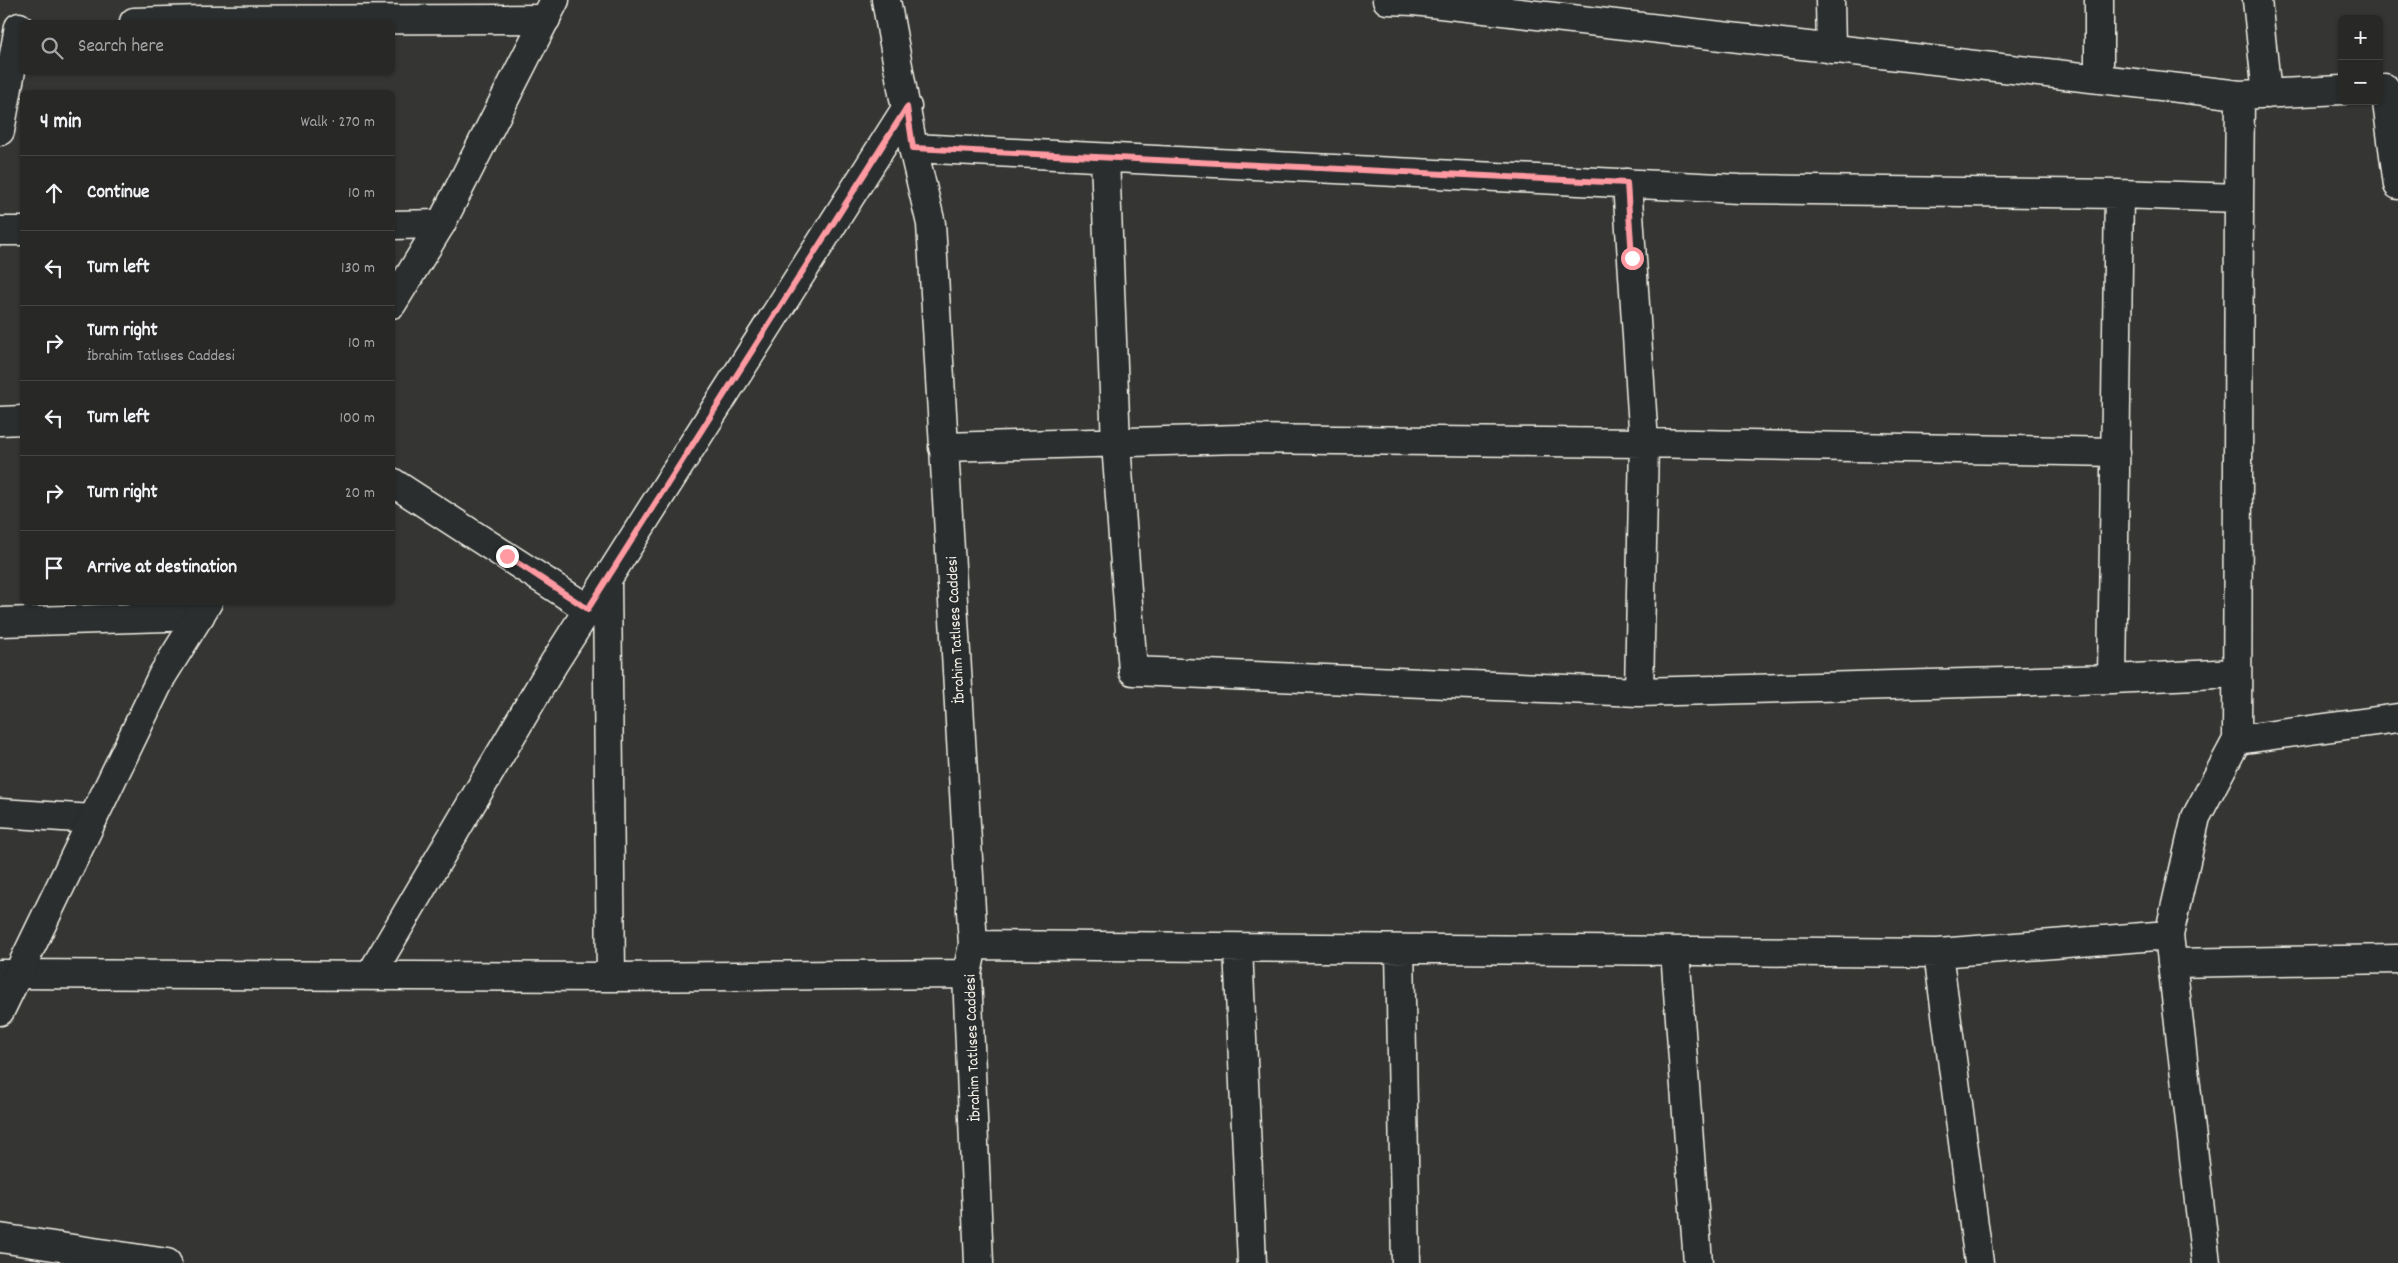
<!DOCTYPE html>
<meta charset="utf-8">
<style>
:root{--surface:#282827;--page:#30302f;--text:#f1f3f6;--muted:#a5a6a7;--line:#444}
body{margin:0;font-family:Dekko,sans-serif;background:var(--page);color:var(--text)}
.controls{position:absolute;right:15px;top:15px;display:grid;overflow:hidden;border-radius:8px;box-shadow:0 1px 4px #0004}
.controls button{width:45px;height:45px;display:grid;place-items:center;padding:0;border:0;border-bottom:1px solid var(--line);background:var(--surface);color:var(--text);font:25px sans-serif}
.stop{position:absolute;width:15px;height:15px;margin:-11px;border:4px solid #ff9aa2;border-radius:50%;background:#fff}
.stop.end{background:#ff9aa2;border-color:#fff;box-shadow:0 1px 5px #0008}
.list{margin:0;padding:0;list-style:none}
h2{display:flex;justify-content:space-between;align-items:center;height:65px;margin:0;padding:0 20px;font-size:21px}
h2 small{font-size:16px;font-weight:400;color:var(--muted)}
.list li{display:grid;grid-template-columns:32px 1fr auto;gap:15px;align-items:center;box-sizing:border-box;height:75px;padding:0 20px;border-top:1px solid var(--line)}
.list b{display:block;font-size:19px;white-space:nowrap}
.list p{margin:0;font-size:16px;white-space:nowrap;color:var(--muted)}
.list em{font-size:16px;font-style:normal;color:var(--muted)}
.icon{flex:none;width:28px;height:28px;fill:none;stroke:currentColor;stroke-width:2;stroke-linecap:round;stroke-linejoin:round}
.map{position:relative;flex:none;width:2398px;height:1263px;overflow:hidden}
.search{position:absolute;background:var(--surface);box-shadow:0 1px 4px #0004;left:20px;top:20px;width:375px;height:55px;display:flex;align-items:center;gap:12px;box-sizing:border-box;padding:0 18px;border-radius:8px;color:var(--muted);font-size:19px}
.panel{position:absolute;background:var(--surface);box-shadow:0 1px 4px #0004;left:20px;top:90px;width:375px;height:515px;border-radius:8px}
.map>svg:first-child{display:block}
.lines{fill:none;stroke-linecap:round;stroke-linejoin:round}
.minor-casing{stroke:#f4f1e8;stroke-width:31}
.secondary-casing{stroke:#f4f1e8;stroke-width:31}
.minor{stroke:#2a2d2e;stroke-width:28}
.secondary{stroke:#2a2d2e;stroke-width:28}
.route{stroke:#ff9aa2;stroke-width:6}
.labels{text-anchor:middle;stroke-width:4;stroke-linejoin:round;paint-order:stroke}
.street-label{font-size:16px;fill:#f4f1e8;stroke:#2a2d2e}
</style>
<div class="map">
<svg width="2398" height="1263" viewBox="0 0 2398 1263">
<rect width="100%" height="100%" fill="#353634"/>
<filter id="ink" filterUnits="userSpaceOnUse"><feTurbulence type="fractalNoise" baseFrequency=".02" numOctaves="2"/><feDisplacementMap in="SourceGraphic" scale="10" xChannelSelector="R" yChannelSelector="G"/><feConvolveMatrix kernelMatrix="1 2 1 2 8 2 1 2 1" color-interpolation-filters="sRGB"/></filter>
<g filter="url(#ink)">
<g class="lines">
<defs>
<path id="minor" d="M 886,0 L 913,148 L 931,224 L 973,945 L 967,974 L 979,1263
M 1387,0 L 1414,1 L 2240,95
M 1830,0 L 1831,49
M 2099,0 L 2099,79
M 2257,0 L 2267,94
M 134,22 L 201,20 L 546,19
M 2385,88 L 2398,185
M 0,131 L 19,27
M 913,148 L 1739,189 L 2119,194 L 2239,198 L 2240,95 L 2342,90
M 1105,158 L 1116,444 L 1133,671 L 1639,692 L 2112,679 L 2237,673
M 392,225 L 441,224
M 0,231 L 22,231
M 0,421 L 22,420
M 943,447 L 1240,439 L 1644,443 L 1627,183
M 392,482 L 588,609
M 607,580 L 611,977
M 0,622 L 200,616
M 2112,679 L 2119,194
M 1639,692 L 1644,443 L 2116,452
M 2237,740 L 2398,718
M 0,813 L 93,819
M 973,945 L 1938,953 L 2169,935
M 1238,948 L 1252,1263
M 1400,950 L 1406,1263
M 1675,951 L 1698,1263
M 1938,953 L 1979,1263
M 2173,963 L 2398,959
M 0,974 L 611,977 L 967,974
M 370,976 L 554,663 L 907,107
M 0,1238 L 167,1263
M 2206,1263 L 2169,935 L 2196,817 L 2237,740 L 2239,198"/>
<path id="secondary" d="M 392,304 L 441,224 L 555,0
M 0,1011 L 162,676 L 208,602"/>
</defs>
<!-- minor casing -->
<use href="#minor" class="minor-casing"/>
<!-- secondary casing -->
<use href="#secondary" class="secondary-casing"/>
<!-- minor -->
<use href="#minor" class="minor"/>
<!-- secondary -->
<use href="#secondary" class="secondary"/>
</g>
</g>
<g class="lines" filter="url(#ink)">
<!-- route -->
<path class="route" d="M 507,556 L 588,609 L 907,107 L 913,148 L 1627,183 L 1632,258"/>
</g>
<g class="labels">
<!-- street labels -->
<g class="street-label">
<text transform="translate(954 630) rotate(-93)" y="6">İbrahim Tatlıses Caddesi</text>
<text transform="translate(971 1048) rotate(-92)" y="6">İbrahim Tatlıses Caddesi</text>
</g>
</g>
</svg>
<div class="controls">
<button>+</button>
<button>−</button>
</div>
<div class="stop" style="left:1632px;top:258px"></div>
<div class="stop end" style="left:507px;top:556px"></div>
<div class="search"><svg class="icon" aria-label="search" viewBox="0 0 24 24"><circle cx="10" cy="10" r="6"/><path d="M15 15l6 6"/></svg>Search here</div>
<section class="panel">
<h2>4 min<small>Walk · 270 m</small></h2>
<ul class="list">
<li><svg class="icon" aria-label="ahead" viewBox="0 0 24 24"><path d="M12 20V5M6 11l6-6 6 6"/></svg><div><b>Continue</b></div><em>10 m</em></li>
<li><svg class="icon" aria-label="left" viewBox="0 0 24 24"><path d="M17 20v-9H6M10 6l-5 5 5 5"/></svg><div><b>Turn left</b></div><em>130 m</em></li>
<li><svg class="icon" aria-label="right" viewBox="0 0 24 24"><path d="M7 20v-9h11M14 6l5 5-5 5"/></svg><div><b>Turn right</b><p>İbrahim Tatlıses Caddesi</p></div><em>10 m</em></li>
<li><svg class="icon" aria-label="left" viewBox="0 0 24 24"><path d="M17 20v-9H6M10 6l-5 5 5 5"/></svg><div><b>Turn left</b></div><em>100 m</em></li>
<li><svg class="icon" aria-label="right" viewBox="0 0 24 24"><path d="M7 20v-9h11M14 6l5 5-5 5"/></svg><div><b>Turn right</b></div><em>20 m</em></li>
<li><svg class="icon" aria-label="arrive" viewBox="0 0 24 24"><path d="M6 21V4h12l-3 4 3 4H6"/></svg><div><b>Arrive at destination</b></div></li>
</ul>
</section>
</div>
